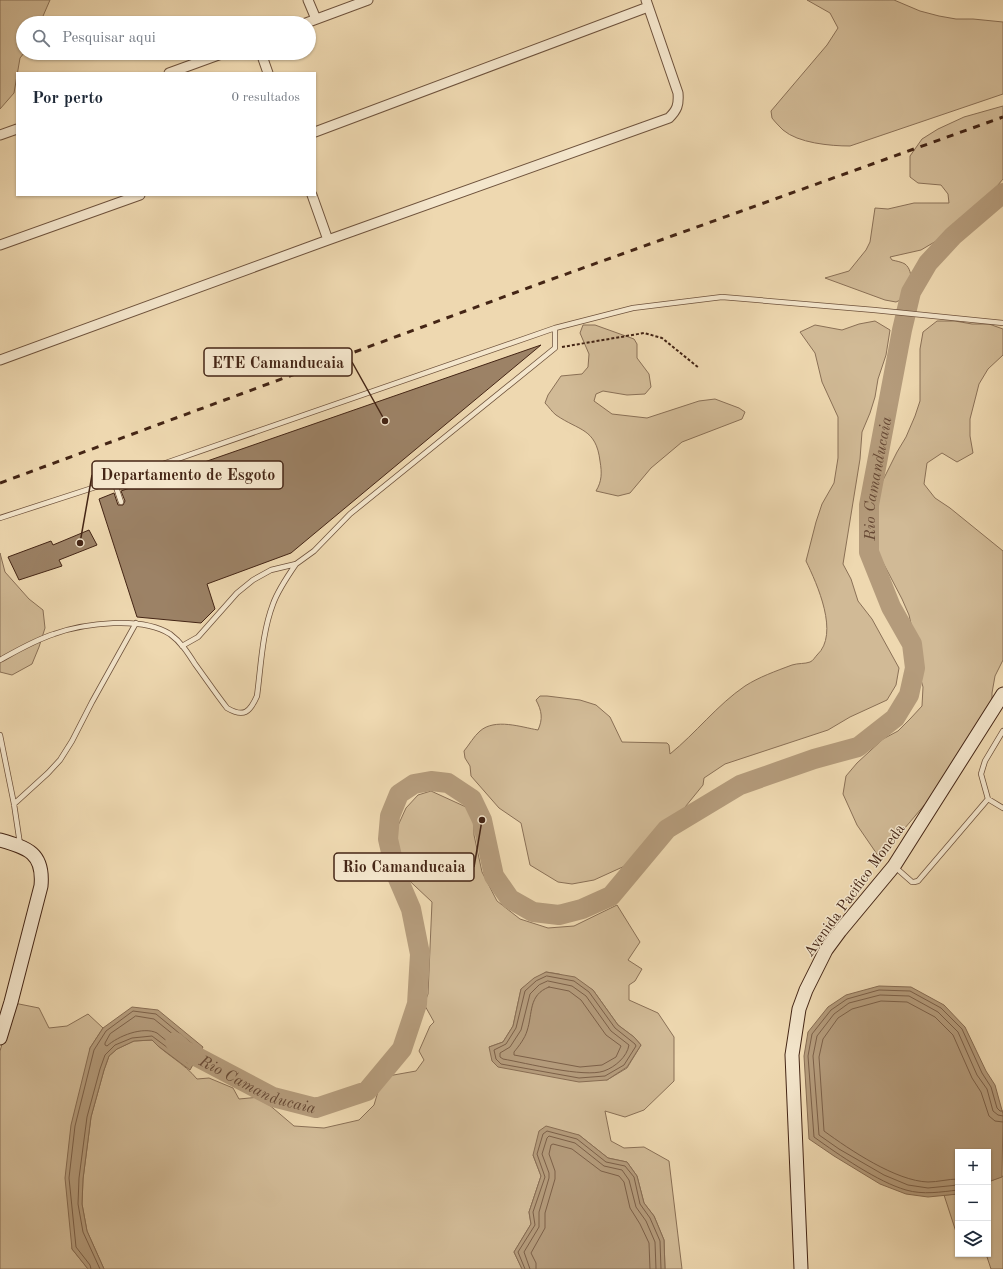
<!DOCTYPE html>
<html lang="pt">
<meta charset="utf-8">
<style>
:root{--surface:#fff;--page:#f2f2f3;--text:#1f2937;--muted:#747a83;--line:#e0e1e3}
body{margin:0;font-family:"Old Standard TT",serif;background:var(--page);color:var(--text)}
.controls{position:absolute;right:12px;bottom:12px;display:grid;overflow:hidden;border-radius:0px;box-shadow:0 1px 3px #0004}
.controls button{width:36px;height:36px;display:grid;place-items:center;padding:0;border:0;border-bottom:1px solid var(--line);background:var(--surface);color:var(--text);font:20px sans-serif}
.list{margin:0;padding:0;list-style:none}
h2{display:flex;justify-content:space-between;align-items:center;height:52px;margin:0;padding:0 16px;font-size:17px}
h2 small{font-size:13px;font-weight:400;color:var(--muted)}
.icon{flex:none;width:22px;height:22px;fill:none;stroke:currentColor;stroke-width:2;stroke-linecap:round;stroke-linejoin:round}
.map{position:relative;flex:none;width:1003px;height:1269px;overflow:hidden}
.search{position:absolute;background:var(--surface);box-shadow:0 1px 3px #0004;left:16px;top:16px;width:300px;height:44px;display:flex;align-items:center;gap:10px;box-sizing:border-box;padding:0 14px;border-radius:22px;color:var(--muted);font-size:15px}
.panel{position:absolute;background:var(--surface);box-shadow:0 1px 3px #0004;left:16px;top:72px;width:300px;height:124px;border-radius:0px}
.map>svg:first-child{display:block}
.green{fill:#d1ba96;stroke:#8a7056;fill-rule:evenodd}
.water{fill:#b49b7b;stroke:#876c52}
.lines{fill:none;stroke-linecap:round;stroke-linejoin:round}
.shore{stroke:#7c6048;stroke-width:1}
.river{stroke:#b49b7b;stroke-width:20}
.building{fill:#9c8266;stroke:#442515}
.lane-casing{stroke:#6e523c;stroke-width:6}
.street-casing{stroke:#6e523c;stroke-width:11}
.secondary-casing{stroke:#442515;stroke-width:15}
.path{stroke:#442515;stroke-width:2;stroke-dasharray:3 2;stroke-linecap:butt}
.lane{stroke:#f4e6cc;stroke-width:4.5}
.street{stroke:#f4e6cc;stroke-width:9}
.secondary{stroke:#f4e6cc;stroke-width:13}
.rail{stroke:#442515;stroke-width:3;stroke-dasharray:7 7;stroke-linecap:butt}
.labels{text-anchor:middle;stroke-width:3;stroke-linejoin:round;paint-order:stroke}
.street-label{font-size:15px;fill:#442515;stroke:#f4e6cc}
.water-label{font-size:16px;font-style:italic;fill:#664834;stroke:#f4e6cc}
.leader{fill:none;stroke:#442515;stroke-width:1.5}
.callout-dot{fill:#442515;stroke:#f4e6cc;stroke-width:1.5}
.callout{fill:#f4e6cc;stroke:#442515;stroke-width:1.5}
.callout-label{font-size:16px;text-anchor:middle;font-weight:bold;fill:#442515}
</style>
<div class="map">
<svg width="1003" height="1269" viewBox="0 0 1003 1269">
<rect width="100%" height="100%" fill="#eed8b0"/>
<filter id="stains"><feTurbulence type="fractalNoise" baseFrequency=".005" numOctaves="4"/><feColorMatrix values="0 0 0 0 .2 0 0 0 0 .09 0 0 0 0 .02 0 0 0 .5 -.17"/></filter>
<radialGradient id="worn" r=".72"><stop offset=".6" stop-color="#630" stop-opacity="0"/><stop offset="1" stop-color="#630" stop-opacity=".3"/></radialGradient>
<!-- green -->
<path class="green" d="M 0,0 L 50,0 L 40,23 L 23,23 L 24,53 L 20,58 L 14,93 L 0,109 Z
M 807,0 L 894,0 L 920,11 L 939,16 L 956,19 L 973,19 L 1003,22 L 1003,94 L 850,146 C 830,146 798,143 783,130 C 779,126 775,122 772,118 L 771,111 L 827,45 L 838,28 L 830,13 Z
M 1003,106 L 1003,179 L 988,197 L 953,231 L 921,250 L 890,257 L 892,260 C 896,261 902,262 905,264 C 915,272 910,289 905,298 L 896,302 L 885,300 L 825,278 L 849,271 L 866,250 L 870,242 L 875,208 L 888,209 L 914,203 L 949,203 L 948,194 L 941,185 L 918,183 L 910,177 L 910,156 L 922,139 L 938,129 L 964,117 Z
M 875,321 L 890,330 L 886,355 L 878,379 L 875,397 L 870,413 L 862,432 L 860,459 L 843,564 L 851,579 L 858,601 L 872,619 L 899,668 L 896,685 L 887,700 L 850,717 L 828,730 L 725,764 L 704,778 L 703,785 L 668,828 L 627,865 L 594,880 L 572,884 L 558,882 L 530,865 L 521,823 L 499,808 L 471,776 L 470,766 L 465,758 L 464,751 C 469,745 474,736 480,731 C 495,718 521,727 538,730 C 543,719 542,711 536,700 L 540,696 L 547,696 L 580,700 L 596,705 L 610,717 L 622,742 L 667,743 L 669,745 L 670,754 C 696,733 717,705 745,686 C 759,677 776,671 792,665 C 798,663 805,664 810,662 C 813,661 815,657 817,655 C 840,634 817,584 806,561 L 816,522 L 822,504 L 834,483 L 838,458 L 838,417 L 822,382 L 815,353 L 800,332 L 815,325 L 842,330 L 859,324 Z
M 937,321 L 955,321 L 972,324 L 989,324 L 1003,329 L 1003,355 L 988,369 L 979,384 L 970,419 L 970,436 L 973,453 L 957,462 L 942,453 L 927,463 L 924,484 L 935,498 L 950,508 L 1003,551 L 1003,660 L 995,676 L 992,693 L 992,710 L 943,786 L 926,803 L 899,835 L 881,860 L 857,825 L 843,794 L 846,776 L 857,763 L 883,739 L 898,731 L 910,719 L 922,706 L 923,687 L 918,669 L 917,650 L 909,615 L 902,599 L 878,553 L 875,536 L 875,502 L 880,486 L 897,452 L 906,437 L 915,416 L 920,401 L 920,349 L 923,332 Z
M 583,325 L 595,325 L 634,339 L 637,344 L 637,358 L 649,374 L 651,387 L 645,394 L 627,395 L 603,391 L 596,394 L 594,401 L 612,414 L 647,418 L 699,401 L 715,399 L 739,408 L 745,412 L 742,419 L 682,442 L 651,468 L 630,493 L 618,496 L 596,491 C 602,481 602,473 600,461 C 596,428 579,431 556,415 C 552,412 549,407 545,403 L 548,395 L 561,376 L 582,374 L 588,367 L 589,354 L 580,333 Z
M 0,553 L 5,572 L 29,599 L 43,610 L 45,628 L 39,647 L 32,664 L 12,675 L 0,672 Z
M 431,791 L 466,807 L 474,819 L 474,835 L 482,872 L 497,901 L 520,919 L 548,928 L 574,926 L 617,905 L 640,942 L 628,960 L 642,969 L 635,981 L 629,985 L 629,1000 L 658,1013 L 674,1037 L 674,1081 L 644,1110 L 625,1117 L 605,1111 L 611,1141 L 624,1148 L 644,1147 L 669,1161 L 682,1269 L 665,1269 L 664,1240 L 654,1216 L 644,1203 L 637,1176 L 627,1162 L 608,1158 L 579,1135 L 533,1155 L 541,1176 L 529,1212 L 531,1224 L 514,1252 L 522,1269 L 104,1269 L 87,1231 L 82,1204 L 83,1179 L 91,1117 L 104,1070 L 109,1056 L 117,1049 L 134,1041 L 152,1040 C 166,1055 184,1063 197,1079 L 209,1078 L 233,1088 L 239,1099 L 260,1097 L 294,1126 L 324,1128 L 359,1120 L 374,1105 L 380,1085 L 388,1076 L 416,1071 L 424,1060 L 419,1051 L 430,1026 L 434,1022 L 424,1004 L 428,994 L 432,902 L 399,871 L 396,854 L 396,830 L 406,808 L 418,795 ZM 546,972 L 559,974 L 593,990 L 618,1025 L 634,1037 L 641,1045 L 627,1068 L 607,1080 L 489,1047 L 503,1042 L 513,1026 L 521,989 Z
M 14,1003 L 39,1008 L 49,1028 L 67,1026 L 88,1014 L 103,1028 L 90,1048 L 72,1249 L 88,1269 L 0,1269 L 0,1051 Z
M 1003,1176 L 1003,1269 L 991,1269 L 986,1254 L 988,1254 L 988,1182 Z
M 958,1194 L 958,1238 L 944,1195 Z"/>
<!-- water -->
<path class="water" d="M 546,972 L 575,977 L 593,990 L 618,1025 L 634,1037 L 641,1045 L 627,1067 L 607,1080 L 579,1082 L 498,1067 L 492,1061 L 489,1047 L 503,1042 L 513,1026 L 521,989 L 534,978 Z
M 879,986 L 911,987 L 944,1005 L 965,1027 L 986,1071 L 995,1085 L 1003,1114 L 1002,1177 L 988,1182 L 988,1152 L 958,1152 L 958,1194 L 928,1197 L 906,1194 L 880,1184 L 834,1156 L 809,1139 L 804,1056 L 808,1032 L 828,1007 L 846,995 Z
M 132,1007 L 158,1010 L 203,1047 L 190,1070 L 158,1046 L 152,1040 L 134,1041 L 117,1049 L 109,1056 L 104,1070 L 91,1117 L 83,1179 L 82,1204 L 87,1231 L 104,1269 L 88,1269 L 72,1249 L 65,1178 L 71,1125 L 90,1048 L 103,1028 Z
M 546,1126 L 579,1135 L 608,1158 L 627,1162 L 637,1176 L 644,1203 L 654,1216 L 664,1240 L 665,1269 L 522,1269 L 514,1252 L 531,1224 L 529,1212 L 541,1176 L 533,1155 L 539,1131 Z"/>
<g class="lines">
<!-- shore -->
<path class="shore" d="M 547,976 L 574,981 L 589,992 L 615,1028 L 635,1044 L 636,1046 L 624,1065 L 605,1076 L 579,1078 L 501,1064 L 496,1059 L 494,1050 L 506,1044 L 516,1028 L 525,991 L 536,981 Z
M 548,981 L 572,986 L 586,996 L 611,1031 L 629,1045 C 627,1057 615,1067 604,1071 C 584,1078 526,1063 503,1059 L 500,1057 L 500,1053 L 510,1047 L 521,1030 L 530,994 L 539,985 Z
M 549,987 L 569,991 L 581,1000 L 606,1035 L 621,1046 L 616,1057 L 602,1065 L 580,1067 L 514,1055 L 514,1052 C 519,1046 525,1038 527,1031 C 533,1013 528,995 549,987 Z
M 136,1016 L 154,1019 L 190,1048 L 191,1051 L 188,1055 L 185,1056 L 157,1033 C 143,1026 118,1036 107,1046 L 105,1045 L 105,1043 L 110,1034 Z
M 958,1179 C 948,1179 938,1182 928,1182 C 896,1181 850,1150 824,1131 L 819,1057 L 823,1039 L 838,1018 L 852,1009 L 881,1001 L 907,1002 L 935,1017 L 953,1035 L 972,1078 L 981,1092 L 989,1116 L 995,1121 L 1003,1122
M 958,1185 L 928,1188 L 908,1185 L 884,1175 L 839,1149 L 819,1135 L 813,1056 L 817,1036 L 834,1014 L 849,1003 L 880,995 L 909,996 L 938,1012 L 958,1032 L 977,1075 L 987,1089 L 993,1111 L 998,1115 L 1003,1116
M 958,1190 C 941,1192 923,1195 906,1190 C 878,1182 839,1155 814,1137 L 808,1056 L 812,1034 L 831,1010 L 847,999 L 879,990 L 910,991 L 941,1008 L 962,1029 L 982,1073 L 991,1087 L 997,1108 L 1000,1111 L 1003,1111
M 91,1269 L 90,1265 L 76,1247 L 69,1178 L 75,1126 L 94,1050 L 106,1031 L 133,1011 L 156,1014 L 196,1047 L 197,1049 L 189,1062 L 188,1063 L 152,1036 L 132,1038 L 115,1045 L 105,1055 L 100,1069 L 87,1117 L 79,1178 L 78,1204 L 83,1232 L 100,1269
M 525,1269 L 518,1252 L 535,1225 L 533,1212 L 545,1177 L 537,1154 L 543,1134 L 547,1131 L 577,1139 L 606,1162 L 625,1166 L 634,1177 L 640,1204 L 650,1218 L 660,1241 L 661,1269
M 530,1269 L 524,1252 L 539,1227 L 539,1212 L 549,1178 L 549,1173 L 542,1154 L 547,1138 L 549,1136 L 575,1143 L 604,1166 L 622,1170 L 629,1180 L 636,1207 L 646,1221 L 655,1242 L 656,1269
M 536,1269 L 536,1263 L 531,1253 L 545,1228 L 545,1213 L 555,1179 L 555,1171 L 549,1154 L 551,1145 L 553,1144 L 572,1149 L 601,1171 L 619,1176 L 624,1182 L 630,1208 L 640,1224 L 649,1243 L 650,1269"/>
<!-- river -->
<path class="river" id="s1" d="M 175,1042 L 184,1050 L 273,1097 L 316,1108 L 367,1091 L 402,1049 L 417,1004 L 420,954 L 411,909 L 396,874 L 388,839 L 390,816 L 399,794 L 414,784 L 431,781 L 448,783 L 472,799 L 482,820 L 494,876 L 510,899 L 533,912 L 559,915 L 582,909 L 611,896 L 667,829 L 740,785 L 814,759 L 858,747 L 895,718 L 909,695 L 915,668 L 912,644 L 891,607 L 869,552 L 869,505 L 902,330 L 911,292 L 928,263 L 953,236 L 1003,193"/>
</g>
<!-- building -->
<path class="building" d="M 541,345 L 291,553 L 207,584 L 215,609 L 201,623 L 137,617 L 99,499 L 114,493 L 118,505 L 123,505 L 125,501 L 121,491 Z
M 89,530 L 97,545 L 59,560 L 62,566 L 19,580 L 8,557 L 51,541 L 53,545 Z"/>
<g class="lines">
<defs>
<path id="lane" d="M 121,502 L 114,481 L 555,328 L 633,308 L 722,297 L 874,310 L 1003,323
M 0,518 L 114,481
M 182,646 L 198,637 L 237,593 L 253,580 L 271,570 L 296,564 L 314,551 L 350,514 L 555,348 L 555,328
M 0,660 C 18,650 35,640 54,634 C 85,623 142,616 170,634 C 181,642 188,653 195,664 C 206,679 216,694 227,708 C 244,718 250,712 257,696 C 261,666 262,633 273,604 C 278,590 287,577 296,564
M 0,735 L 14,804 L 20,844
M 988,799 L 981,774 L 985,761 L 1003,731
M 14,804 L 48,773 L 60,760 L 72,741 L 92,702 L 136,623
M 895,867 L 912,882 L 914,882 L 918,881 L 988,799 L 1003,808"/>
<path id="street" d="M 308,0 L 316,19
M 306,23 L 368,0
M 261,53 L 268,73
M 169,73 L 224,53
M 315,132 L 648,7
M 0,135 L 17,129
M 312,195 L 328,240
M 0,245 L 140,195
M 0,360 L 328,240 L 669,118 C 677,110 679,105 678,93 L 646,0"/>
<path id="secondary" d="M 0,840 C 28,848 44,853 41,886 L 11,1002 L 0,1038
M 801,1269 L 792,1055 L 799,1009 L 806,990 L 826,950 L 840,931 L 894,866 L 1003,694"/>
</defs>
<!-- lane casing -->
<use href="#lane" class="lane-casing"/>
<!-- street casing -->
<use href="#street" class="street-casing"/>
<!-- secondary casing -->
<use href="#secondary" class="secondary-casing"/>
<!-- path -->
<path class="path" d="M 562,347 L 644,333 L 662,338 L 699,368"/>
<!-- lane -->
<use href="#lane" class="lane"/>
<!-- street -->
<use href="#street" class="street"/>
<!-- secondary -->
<use href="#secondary" class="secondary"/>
<!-- rail -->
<path class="rail" d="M 0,483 L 544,282 L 1003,117"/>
</g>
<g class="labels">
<!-- street labels -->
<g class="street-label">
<text transform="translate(854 890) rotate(-54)" y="5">Avenida Pacifico Moneda</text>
</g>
<!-- water labels -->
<g class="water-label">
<text dy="6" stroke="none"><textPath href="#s1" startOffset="1426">Rio Camanducaia</textPath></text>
<text dy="6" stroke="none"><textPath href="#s1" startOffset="94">Rio Camanducaia</textPath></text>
</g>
</g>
<!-- callouts -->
<path class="leader" d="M385 421L352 362M80 543L92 475M482 820L474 867"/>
<g class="callout-dot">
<circle cx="385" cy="421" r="4"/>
<circle cx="80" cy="543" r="4"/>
<circle cx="482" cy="820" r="4"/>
</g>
<g class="callout">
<rect x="204" y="348" width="148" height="28" rx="4"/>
<rect x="92" y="461" width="191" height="28" rx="4"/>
<rect x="334" y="853" width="140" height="28" rx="4"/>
</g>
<g class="callout-label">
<text x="278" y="368">ETE Camanducaia</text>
<text x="188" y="480">Departamento de Esgoto</text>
<text x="404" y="872">Rio Camanducaia</text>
</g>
<rect width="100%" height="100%" filter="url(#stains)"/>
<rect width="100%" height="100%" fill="url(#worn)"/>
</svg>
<div class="controls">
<button>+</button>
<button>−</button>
<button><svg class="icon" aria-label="layers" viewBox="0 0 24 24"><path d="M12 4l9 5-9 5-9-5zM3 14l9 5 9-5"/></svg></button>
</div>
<div class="search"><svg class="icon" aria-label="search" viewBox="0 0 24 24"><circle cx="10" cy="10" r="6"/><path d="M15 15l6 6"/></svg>Pesquisar aqui</div>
<section class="panel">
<h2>Por perto<small>0 resultados</small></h2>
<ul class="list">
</ul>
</section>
</div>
